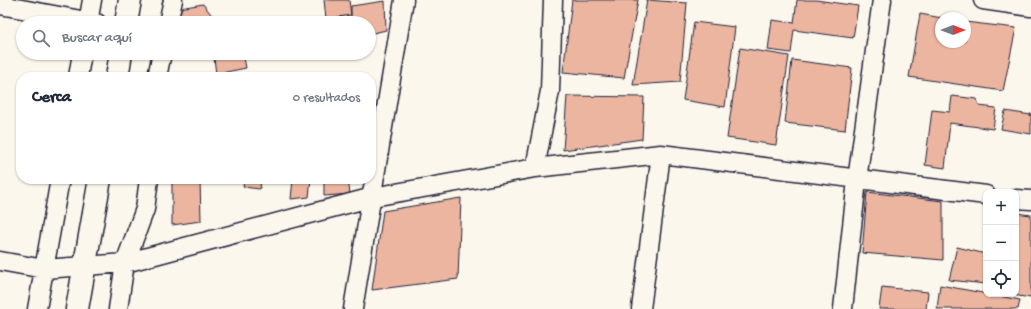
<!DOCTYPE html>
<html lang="es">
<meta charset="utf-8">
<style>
:root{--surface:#fff;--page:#f6f6f7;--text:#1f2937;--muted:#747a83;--line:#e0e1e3}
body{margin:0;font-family:"Gochi Hand",sans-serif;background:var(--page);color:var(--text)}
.controls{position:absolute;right:12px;bottom:12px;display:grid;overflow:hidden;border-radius:8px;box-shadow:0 1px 3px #0004}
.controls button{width:36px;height:36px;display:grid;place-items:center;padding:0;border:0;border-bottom:1px solid var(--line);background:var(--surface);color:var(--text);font:20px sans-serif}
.compass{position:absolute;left:935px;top:12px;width:36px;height:36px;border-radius:50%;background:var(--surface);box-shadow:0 1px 3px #0004;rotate:90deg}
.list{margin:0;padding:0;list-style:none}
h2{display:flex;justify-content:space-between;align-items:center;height:52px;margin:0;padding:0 16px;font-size:17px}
h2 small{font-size:13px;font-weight:400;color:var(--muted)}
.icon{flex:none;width:22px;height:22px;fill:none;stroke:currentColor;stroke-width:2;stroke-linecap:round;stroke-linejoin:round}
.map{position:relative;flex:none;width:1031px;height:309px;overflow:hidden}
.search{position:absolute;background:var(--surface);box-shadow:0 1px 3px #0004;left:16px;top:16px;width:360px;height:44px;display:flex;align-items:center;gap:10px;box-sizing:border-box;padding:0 14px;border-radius:22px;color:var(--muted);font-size:15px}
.panel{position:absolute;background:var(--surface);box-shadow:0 1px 3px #0004;left:16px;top:72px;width:360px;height:112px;border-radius:16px}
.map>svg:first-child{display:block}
.building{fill:#ecb5a0;stroke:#22223b}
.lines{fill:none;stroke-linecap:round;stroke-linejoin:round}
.street-casing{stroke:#22223b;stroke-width:21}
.highway-casing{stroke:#22223b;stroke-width:25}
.street{stroke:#fbf7ec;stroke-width:18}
.highway{stroke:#fbf7ec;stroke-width:22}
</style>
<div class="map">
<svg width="1031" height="309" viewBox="0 0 1031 309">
<rect width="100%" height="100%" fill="#fbf7ec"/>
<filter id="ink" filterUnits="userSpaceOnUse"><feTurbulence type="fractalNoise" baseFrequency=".025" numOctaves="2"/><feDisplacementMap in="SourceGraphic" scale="8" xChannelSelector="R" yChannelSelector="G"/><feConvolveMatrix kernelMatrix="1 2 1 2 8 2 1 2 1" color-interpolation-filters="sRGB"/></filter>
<g filter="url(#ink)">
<!-- building -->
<path class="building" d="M 324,0 L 349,0 L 351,15 L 326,19 Z
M 572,0 L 638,0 L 624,78 L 563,72 Z
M 647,0 L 687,3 L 680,82 L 633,85 Z
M 797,0 L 816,0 L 858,6 L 853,38 L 794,30 L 791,53 L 768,50 L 772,20 L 794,23 Z
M 385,1 L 386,30 L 369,34 L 369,23 L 351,23 L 351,6 Z
M 203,4 L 214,18 L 215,23 L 177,23 L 180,8 Z
M 920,14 L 942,18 L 941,42 L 965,42 L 965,22 L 1016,28 L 1003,91 L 909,77 Z
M 245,18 L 247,23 L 219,23 Z
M 694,22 L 735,27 L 725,107 L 683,100 Z
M 740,48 L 789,56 L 776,145 L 727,138 Z
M 243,53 L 246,68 L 216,74 L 214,58 Z
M 792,60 L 852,68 L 845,130 L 785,123 Z
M 567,96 L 644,97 L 642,139 L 563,150 Z
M 952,96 L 977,99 L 979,106 L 996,108 L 993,129 L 950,123 L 945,168 L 925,165 L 932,110 L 950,112 Z
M 1005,111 L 1031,115 L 1031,113 L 1031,134 L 1001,129 Z
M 172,179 L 200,179 L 201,221 L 172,225 Z
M 244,179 L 261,179 L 260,189 L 243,187 Z
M 293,179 L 311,179 L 309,197 L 291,199 Z
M 324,179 L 348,179 L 350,194 L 324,196 Z
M 867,192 L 943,201 L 943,260 L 862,253 Z
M 461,198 L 458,279 L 372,290 L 383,211 Z
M 1016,213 L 1031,215 L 1031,298 L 1006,294 L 1016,294 Z
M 957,247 L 986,254 L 986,284 L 949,280 Z
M 940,285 L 1020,300 L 1018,309 L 937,309 Z
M 882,287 L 928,292 L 926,309 L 879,309 Z"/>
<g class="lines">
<defs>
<path id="street" d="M 983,0 L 1031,7
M 0,5 L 97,23
M 88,23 L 92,0
M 168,23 L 173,0
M 78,77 L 82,53
M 157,77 L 162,53
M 535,168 L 550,91 L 553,0
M 1016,199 L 1031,200
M 0,261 L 44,269 L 125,263 L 373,197 L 535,168 L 661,154 L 986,195
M 37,309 L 60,179
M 118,309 L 125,263 L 145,209 L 149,179
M 353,309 L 404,0
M 641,309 L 661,154
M 843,309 L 857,180 L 882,0"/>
<path id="highway" d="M 126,23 L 130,0
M 117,77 L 121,53
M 77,309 L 100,179"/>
</defs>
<!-- street casing -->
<use href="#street" class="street-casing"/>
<!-- highway casing -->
<use href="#highway" class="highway-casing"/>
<!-- street -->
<use href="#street" class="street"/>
<!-- highway -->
<use href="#highway" class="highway"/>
</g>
</g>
</svg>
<div class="controls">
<button>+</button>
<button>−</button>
<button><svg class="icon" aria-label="locate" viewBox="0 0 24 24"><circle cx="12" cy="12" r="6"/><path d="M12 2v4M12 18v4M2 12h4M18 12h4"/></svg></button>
</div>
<svg class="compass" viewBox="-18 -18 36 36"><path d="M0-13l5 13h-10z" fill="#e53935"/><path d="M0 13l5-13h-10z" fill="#747a83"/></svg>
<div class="search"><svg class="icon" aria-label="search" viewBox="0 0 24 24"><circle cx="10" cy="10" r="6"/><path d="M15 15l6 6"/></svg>Buscar aquí</div>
<section class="panel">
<h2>Cerca<small>0 resultados</small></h2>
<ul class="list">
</ul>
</section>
</div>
